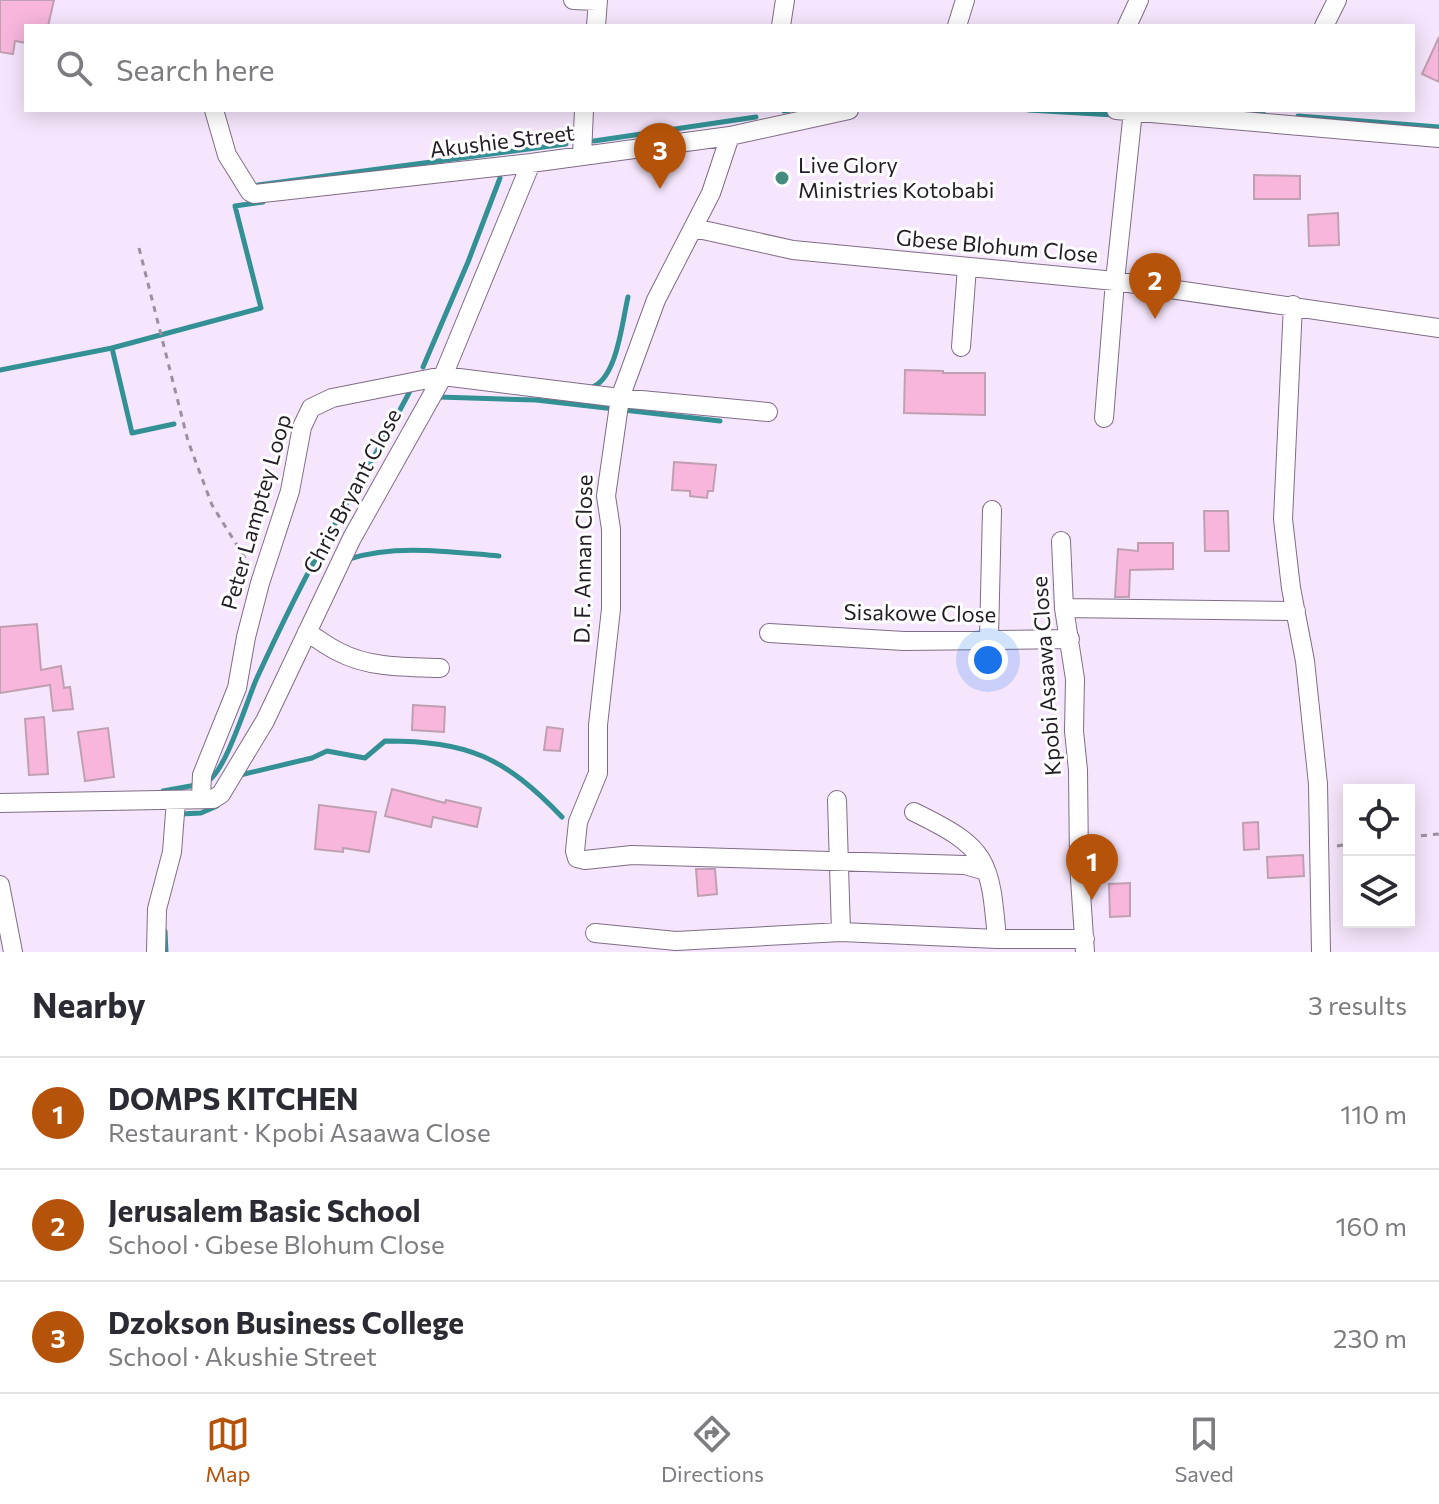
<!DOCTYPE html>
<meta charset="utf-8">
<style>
:root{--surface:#fff;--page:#f2f2f3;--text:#2b2b33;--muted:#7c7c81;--line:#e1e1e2;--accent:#b45309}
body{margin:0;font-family:Commissioner,sans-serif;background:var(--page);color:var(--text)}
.controls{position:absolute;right:24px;bottom:24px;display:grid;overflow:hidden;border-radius:0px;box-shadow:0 4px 20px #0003}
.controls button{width:72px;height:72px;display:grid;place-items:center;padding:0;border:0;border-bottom:2px solid var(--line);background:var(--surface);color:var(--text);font:40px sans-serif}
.you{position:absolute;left:988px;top:660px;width:28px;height:28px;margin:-20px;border:6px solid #fff;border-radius:50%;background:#1a73e8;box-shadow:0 0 0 12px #1a73e833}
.badge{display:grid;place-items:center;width:52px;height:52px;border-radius:50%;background:var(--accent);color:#fff;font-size:26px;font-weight:700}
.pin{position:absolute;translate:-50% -66px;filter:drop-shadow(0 2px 4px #0008)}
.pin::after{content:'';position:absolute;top:42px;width:28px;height:24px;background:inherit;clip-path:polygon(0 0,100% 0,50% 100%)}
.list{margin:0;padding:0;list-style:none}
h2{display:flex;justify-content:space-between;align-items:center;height:104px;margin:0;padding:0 32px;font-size:34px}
h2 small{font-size:26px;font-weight:400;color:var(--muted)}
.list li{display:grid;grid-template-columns:52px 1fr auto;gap:24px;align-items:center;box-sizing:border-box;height:112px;padding:0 32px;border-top:2px solid var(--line)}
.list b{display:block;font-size:30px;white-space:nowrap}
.list p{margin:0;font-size:26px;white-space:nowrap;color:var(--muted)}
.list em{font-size:26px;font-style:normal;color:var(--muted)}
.icon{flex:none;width:44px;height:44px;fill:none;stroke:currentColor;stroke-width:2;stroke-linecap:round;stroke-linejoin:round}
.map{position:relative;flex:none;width:1439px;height:952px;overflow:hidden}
.search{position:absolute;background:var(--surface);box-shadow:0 4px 20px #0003;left:24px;right:24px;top:24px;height:88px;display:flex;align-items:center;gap:20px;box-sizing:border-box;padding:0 28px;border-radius:0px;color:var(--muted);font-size:30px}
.sheet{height:440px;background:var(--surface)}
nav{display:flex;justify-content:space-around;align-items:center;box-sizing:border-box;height:112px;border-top:2px solid var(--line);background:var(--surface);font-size:22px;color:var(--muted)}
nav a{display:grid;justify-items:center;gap:4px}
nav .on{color:var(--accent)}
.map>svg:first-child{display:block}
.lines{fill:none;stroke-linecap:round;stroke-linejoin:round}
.stream{stroke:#339094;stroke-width:5}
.building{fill:#f8b6dd;stroke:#bfa0b2;stroke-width:2}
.minor-casing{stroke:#7f6d87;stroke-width:20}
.path{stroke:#9c8fa1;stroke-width:3;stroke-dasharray:6 6;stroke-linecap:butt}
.minor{stroke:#fff;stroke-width:18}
.poi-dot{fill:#468b81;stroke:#fff;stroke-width:3}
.labels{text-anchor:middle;stroke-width:6;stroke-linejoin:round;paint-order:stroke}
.street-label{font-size:22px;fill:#241c27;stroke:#fff}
.poi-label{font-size:22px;fill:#241c27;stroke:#fff;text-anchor:start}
</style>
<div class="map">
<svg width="1439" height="952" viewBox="0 0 1439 952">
<rect width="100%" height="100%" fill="#f6e6fd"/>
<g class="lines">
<!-- stream -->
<path class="stream" d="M 1028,110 L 1114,115
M 1234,110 L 1263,112
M 784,111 L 790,110
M 1298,116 L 1439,127
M 594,141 L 756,117
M 258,185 L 566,144
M 112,348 L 261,308 L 235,206 L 263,202
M 423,367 L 468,262 L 500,178
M 0,370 L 112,348 L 132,433 L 174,424
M 590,388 C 617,381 622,322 628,297
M 438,397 L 536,400 L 720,421
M 349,559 C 397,544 449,552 499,556
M 240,775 L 312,758 L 327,751 L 365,758 L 385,741 C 469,741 504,757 562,817
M 206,782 C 224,776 247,701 256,680 C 278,632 301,584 327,538 C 355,488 385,440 411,389
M 163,791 L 196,785
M 181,814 L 201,813 L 217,806
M 165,931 L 166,952"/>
</g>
<!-- building -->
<path class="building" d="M 0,0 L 54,0 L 48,26 L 26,26 L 26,43 L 15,41 L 13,54 L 0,52 Z
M 1439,37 L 1439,82 L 1422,74 Z
M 1254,175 L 1300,176 L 1300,199 L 1254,199 Z
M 1338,213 L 1339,245 L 1309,246 L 1308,215 Z
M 905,370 L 943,371 L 943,373 L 985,373 L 985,415 L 904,413 Z
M 674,462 L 716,465 L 713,491 L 708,491 L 707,498 L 690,496 L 690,491 L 672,490 Z
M 1204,511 L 1228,511 L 1229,551 L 1205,551 Z
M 1138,543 L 1173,543 L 1173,569 L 1130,570 L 1129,597 L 1115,597 L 1118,549 L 1138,551 Z
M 37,624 L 41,670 L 61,666 L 64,688 L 70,687 L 73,709 L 53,711 L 50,685 L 0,693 L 0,627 Z
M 413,705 L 445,707 L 444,732 L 412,730 Z
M 44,717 L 48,774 L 29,775 L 25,719 Z
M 547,727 L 563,729 L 560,751 L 544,750 Z
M 108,728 L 114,777 L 85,781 L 78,732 Z
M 392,789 L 445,803 L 446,800 L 481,808 L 477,827 L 433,817 L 431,827 L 385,816 Z
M 319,805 L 376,812 L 369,852 L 343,848 L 343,852 L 315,849 Z
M 1258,822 L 1259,849 L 1244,850 L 1243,823 Z
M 1303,855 L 1304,876 L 1268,878 L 1267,857 Z
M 696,869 L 715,869 L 717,894 L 698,896 Z
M 1130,883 L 1130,916 L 1110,917 L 1109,884 Z"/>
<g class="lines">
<defs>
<path id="minor" d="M 573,0 L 597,1
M 596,26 L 598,0
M 781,26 L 785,0
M 957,26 L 965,0
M 1127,26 L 1139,0
M 1324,26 L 1337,0
M 214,110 L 227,155 L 250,192 L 254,194 L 531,163 L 730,136 L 849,110
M 1116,110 L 1439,138
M 730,136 L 711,193 L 656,300 L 620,398 L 606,496 L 611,529 L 611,609 L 598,725 L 598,773 L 578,822 L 575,851 L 577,858 L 585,860 L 632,855 L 965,865 L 986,871
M 582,155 L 584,110
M 694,228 L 793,250 L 1115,281 L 1439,328
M 1293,305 L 1283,519 L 1291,588 L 1305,661 L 1318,784 L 1321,952
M 961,347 L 967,267
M 1104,418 L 1115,281 L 1133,111
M 1061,541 L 1064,608 L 1075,679 L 1074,731 L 1078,770 L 1079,864 L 1085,952
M 1064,608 L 1296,611
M 307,632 C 318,639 328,647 339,652 C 369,668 407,667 440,668
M 769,633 L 904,641 L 1070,639
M 989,638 L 992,510
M 201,797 L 202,775 L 237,688 L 246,637 L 260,583 L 290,491 L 302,427 L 311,408 L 332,398 L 443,376 L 620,398 L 768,412
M 837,800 L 841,932
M 0,803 L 213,799 L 221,794 L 265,721 L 352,538 L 443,376 L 531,163
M 914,812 C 988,848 990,859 997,939
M 0,885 L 13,952
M 595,933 L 676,941 L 841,932 L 997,939 L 1085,939
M 156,952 L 157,909 L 172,852 L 176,800"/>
</defs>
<!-- minor casing -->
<use href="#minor" class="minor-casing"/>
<!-- path -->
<path class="path" d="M 139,248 L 188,441 L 212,505 L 248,563
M 1409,837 L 1439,834
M 1337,846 L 1349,844"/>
<!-- minor -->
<use href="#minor" class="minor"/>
</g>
<!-- markers -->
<circle class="poi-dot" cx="782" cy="178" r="8"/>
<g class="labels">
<!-- street labels -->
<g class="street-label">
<text transform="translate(502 141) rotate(-7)" y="8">Akushie Street</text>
<text transform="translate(997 246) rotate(5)" y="8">Gbese Blohum Close</text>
<text transform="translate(352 491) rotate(-62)" y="8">Chris Bryant Close</text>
<text transform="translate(256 512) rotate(-74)" y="8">Peter Lamptey Loop</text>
<text transform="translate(583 559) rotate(-89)" y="8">D. F. Annan Close</text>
<text transform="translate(920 613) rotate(1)" y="8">Sisakowe Close</text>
<text transform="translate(1046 676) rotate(-94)" y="8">Kpobi Asaawa Close</text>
</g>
<!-- poi labels -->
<g class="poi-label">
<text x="798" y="173">Live Glory<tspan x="798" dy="25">Ministries Kotobabi</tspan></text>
</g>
</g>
</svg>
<div class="controls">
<button><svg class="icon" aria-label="locate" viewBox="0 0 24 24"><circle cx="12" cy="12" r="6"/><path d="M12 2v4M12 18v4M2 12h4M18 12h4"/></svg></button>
<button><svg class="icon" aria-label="layers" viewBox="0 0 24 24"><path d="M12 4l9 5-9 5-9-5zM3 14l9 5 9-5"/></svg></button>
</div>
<div class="you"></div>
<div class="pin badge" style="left:1092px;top:900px">1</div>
<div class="pin badge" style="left:1155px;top:319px">2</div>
<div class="pin badge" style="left:660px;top:189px">3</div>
<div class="search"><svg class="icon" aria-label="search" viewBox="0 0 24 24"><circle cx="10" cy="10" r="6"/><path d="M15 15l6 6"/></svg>Search here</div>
</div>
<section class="sheet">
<h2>Nearby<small>3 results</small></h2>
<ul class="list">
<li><span class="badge">1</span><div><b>DOMPS KITCHEN</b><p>Restaurant · Kpobi Asaawa Close</p></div><em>110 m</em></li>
<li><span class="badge">2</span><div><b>Jerusalem Basic School</b><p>School · Gbese Blohum Close</p></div><em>160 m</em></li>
<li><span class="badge">3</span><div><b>Dzokson Business College</b><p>School · Akushie Street</p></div><em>230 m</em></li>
</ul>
</section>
<nav>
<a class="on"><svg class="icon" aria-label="map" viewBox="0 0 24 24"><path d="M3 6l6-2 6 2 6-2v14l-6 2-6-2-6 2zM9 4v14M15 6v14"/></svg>Map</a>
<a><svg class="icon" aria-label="directions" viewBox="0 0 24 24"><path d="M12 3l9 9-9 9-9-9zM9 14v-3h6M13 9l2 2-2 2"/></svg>Directions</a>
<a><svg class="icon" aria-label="saved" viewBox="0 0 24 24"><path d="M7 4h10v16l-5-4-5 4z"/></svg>Saved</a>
</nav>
